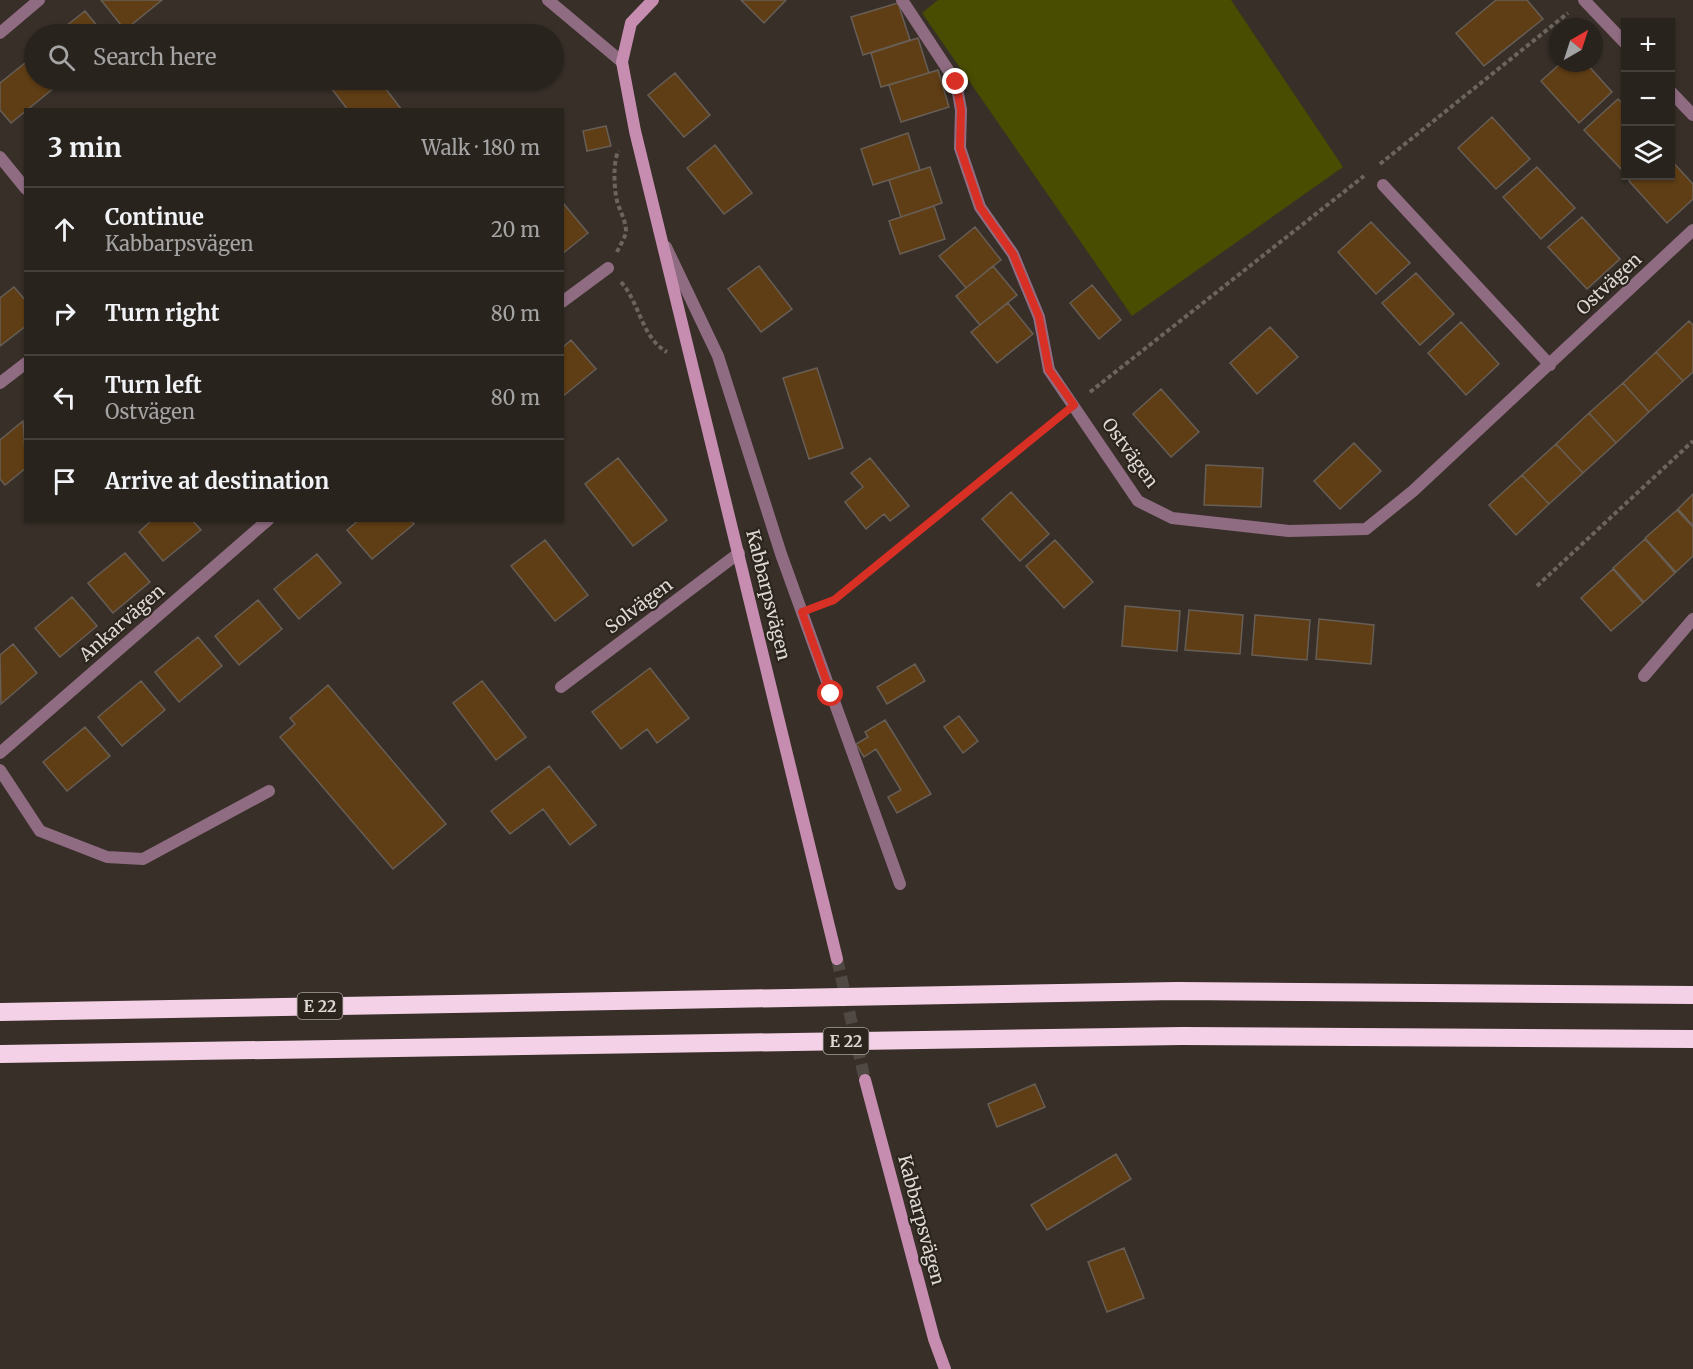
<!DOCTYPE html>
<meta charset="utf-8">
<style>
:root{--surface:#29231e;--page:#352f2b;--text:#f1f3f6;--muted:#a5a4a4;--line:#45403c}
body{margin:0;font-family:Merriweather,serif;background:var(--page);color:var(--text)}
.controls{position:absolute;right:18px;top:18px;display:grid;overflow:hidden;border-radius:0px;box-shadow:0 2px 4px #0004}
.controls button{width:54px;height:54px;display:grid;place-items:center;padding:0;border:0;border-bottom:2px solid var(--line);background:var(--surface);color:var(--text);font:30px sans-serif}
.compass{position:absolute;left:1549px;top:18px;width:54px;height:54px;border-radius:50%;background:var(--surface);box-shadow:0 2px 4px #0004;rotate:39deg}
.stop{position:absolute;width:18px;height:18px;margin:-14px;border:4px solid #d93025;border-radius:50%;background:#fff}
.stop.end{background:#d93025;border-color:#fff;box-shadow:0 2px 6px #0008}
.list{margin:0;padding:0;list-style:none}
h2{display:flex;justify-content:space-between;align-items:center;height:78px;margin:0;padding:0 24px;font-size:26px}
h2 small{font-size:20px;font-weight:400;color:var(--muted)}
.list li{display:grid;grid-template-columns:39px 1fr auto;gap:18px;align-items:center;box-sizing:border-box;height:84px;padding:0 24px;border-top:2px solid var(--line)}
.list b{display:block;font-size:22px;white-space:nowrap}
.list p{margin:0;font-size:20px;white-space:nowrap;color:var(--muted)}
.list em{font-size:20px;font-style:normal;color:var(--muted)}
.icon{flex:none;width:33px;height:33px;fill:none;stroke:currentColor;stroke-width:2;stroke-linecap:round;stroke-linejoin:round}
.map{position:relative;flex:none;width:1693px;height:1369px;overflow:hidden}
.search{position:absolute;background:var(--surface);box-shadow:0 2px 4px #0004;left:24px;top:24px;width:540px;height:66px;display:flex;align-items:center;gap:15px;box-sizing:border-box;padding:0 21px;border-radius:33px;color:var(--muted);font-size:22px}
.panel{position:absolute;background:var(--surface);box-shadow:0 2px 4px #0004;left:24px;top:108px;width:540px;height:414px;border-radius:0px}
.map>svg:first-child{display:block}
.green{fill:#494d02}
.building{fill:#603e15;stroke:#675e56;stroke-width:1.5}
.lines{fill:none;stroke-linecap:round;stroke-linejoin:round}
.secondary-tunnel{stroke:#504842;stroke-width:12;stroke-dasharray:12 6;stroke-linecap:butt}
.path{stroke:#6c655f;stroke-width:4;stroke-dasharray:4.5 3;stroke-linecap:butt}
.lane{stroke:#906c82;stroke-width:12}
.street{stroke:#906c82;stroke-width:12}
.secondary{stroke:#c68db0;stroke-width:12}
.highway{stroke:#f5d1e7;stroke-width:18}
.route{stroke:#d93025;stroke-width:8}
.labels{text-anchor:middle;stroke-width:4.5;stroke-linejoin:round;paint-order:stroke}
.shield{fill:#2c251e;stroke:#a8a29d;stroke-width:1.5}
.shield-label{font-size:16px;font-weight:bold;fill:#ddd8d3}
.street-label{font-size:18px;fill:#ddd8d3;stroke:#2c251e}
</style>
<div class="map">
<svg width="1693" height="1369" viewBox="0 0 1693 1369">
<rect width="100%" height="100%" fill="#372f28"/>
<!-- green -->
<path class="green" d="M 938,0 L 1231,0 L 1343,167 L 1132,316 L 922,13 Z"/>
<!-- building -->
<path class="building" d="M 101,0 L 162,0 L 125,30 Z
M 741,0 L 786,0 L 764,23 Z
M 1496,0 L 1527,0 L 1543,19 L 1484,66 L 1456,33 Z
M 898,3 L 910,40 L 863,55 L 851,17 Z
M 85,11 L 104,34 L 56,34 Z
M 918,38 L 929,73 L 881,87 L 871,53 Z
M 30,59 L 34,64 L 34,80 L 47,80 L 54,88 L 11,123 L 0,110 L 0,83 Z
M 1561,63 L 1586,63 L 1612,92 L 1579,123 L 1541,81 Z
M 938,70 L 949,107 L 901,122 L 889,85 Z
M 675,73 L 710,115 L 684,137 L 648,95 Z
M 334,80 L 379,80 L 402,110 L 348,110 L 328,84 Z
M 1618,99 L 1626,107 L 1626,169 L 1623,171 L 1584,130 Z
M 1492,117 L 1530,159 L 1496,189 L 1458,148 Z
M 606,126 L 611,146 L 587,151 L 583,131 Z
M 908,133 L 920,170 L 873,185 L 861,149 Z
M 715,145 L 752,193 L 724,214 L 687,168 Z
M 1670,159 L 1693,184 L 1693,199 L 1667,223 L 1629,181 L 1635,176 L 1670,176 Z
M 930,167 L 942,203 L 901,217 L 889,180 Z
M 1537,167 L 1575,208 L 1541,239 L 1503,197 Z
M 563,203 L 588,233 L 562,254 L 562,204 Z
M 934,206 L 945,239 L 900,254 L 889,221 Z
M 1582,217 L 1620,259 L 1587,289 L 1548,247 Z
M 1371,222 L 1410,263 L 1376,294 L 1338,252 Z
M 975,227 L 1001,260 L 966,288 L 939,256 Z
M 759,266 L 792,309 L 761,332 L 728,289 Z
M 993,266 L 1017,295 L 980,325 L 956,296 Z
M 1416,273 L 1454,314 L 1420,345 L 1382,303 Z
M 1092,285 L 1121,320 L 1099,339 L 1070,303 Z
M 14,287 L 26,301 L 26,326 L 0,346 L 0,298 Z
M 1008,303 L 1033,334 L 997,363 L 971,332 Z
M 1689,321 L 1693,325 L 1693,372 L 1683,381 L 1656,352 Z
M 1461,322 L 1499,364 L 1466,395 L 1428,353 Z
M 1270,327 L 1298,357 L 1257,394 L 1230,363 Z
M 571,340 L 596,369 L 562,397 L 562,348 Z
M 1656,352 L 1683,381 L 1649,412 L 1623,383 Z
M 817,368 L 843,448 L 809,459 L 783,378 Z
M 1623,383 L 1649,412 L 1616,443 L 1589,413 Z
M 1161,389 L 1199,432 L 1171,457 L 1133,414 Z
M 1589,413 L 1616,443 L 1583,473 L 1556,444 Z
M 23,421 L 26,468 L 5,485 L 0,479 L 0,440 Z
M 1354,443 L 1381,471 L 1340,509 L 1314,481 Z
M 1556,444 L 1583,473 L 1549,504 L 1522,475 Z
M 618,458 L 667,520 L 633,546 L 585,484 Z
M 870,458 L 909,506 L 890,521 L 884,514 L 866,529 L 845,502 L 863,487 L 851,473 Z
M 1206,465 L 1263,468 L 1261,507 L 1204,505 Z
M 1522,475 L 1549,504 L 1516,535 L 1489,505 Z
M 1011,492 L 1049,534 L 1020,561 L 982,519 Z
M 1693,494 L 1693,526 L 1678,509 Z
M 1677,510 L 1693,527 L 1693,556 L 1676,572 L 1645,538 Z
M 152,520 L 192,520 L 201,530 L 163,561 L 139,532 Z
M 359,520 L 411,520 L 414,524 L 372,559 L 347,530 Z
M 1645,539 L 1675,573 L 1644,602 L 1613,568 Z
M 545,540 L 588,595 L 555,621 L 511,566 Z
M 1055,540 L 1093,582 L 1064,608 L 1026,566 Z
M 125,553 L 150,582 L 113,613 L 88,583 Z
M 317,554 L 341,583 L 299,619 L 274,589 Z
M 1613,569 L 1643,603 L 1611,631 L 1581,598 Z
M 72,597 L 97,626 L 60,657 L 35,628 Z
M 258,600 L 282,629 L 239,665 L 215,636 Z
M 1125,606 L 1180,611 L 1177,651 L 1122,646 Z
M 1189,610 L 1243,615 L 1240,654 L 1185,650 Z
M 1255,615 L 1310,620 L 1307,660 L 1252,655 Z
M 1319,619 L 1374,625 L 1371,664 L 1316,659 Z
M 198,637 L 222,666 L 179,702 L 155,672 Z
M 13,644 L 37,673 L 1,704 L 0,655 Z
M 915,664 L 925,681 L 887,704 L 877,687 Z
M 650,668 L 689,718 L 657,743 L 647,729 L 621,749 L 592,712 Z
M 141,681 L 165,710 L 122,746 L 98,717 Z
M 482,681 L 526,737 L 496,760 L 453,703 Z
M 328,685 L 446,824 L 393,869 L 280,737 L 295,724 L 290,718 Z
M 959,716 L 978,741 L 963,753 L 944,727 Z
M 885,720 L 931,794 L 897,813 L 888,797 L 901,790 L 876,749 L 864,757 L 856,744 L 868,737 L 865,732 Z
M 85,727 L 110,756 L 67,791 L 43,762 Z
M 549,766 L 596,825 L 570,845 L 543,809 L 510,834 L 491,811 Z
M 1035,1084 L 1045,1107 L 997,1127 L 988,1104 Z
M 1116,1154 L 1131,1179 L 1047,1230 L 1031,1205 Z
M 1124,1248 L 1144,1298 L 1107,1312 L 1088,1262 Z"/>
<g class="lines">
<!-- secondary-tunnel -->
<path class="secondary-tunnel" d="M 837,959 L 865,1080"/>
<!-- path -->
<path class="path" d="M 1380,164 L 1568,13
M 617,252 C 620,245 626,237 626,230 C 625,220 622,215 619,207 C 614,197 612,159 619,151
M 621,282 C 640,303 641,337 667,352
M 1090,392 L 1364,176
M 1537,586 L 1693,441
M 820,605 L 834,600 L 1059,418"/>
<!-- lane -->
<path class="lane" d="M 902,0 L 956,82 L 961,110 L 960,148 L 980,207 L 1013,254 L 1039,317 L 1049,370
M 0,770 L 40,831 L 107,857 L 143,859 L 269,791"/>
<!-- street -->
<path class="street" d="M 548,0 L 622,62
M 1584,0 L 1626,44
M 0,33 L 39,0
M 1670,91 L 1693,115
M 0,157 L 26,189
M 1383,185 L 1550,365
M 666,247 L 718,356 L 781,554 L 900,884
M 562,302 L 608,268
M 1049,370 L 1138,501 L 1172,518 L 1289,531 L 1366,529 L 1413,491 L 1693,230
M 0,383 L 26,363
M 1644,676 L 1693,619
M 561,687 L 739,553
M 0,753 L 268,520"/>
<!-- secondary -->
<path class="secondary" d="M 653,0 L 631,23 L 622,62 L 635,131 L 837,959
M 865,1080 L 934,1339 L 945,1369"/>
<!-- highway -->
<path class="highway" d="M 0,1012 L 1177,991 L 1693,995
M 0,1054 L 1182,1036 L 1693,1039"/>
</g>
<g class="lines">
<!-- route -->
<path class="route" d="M 831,694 L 802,612 L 834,600 L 1074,405 L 1049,370 L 1039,317 L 1013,254 L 980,207 L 960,148 L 961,110 L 956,82"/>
</g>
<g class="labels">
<!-- shield labels -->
<g class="shield">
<rect x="297.5" y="993" width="45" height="26" rx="4.5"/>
<rect x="823.5" y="1028" width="45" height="26" rx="4.5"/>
</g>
<g class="shield-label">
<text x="320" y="1012">E 22</text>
<text x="846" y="1047">E 22</text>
</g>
<!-- street labels -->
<g class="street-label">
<text transform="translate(1609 284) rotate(-43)" y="6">Ostvägen</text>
<text transform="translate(1130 453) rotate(54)" y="6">Ostvägen</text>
<text transform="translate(768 595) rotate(76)" y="6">Kabbarpsvägen</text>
<text transform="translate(639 606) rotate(-37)" y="6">Solvägen</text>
<text transform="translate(122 623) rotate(-41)" y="6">Ankarvägen</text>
<text transform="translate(921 1220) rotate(75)" y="6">Kabbarpsvägen</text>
</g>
</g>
</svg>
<div class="controls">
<button>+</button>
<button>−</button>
<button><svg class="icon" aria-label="layers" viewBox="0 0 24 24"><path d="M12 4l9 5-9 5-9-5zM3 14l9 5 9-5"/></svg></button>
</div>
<svg class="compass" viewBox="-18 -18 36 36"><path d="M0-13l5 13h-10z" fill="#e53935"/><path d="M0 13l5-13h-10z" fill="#a5a4a4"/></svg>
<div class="stop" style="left:831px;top:694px"></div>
<div class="stop end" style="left:956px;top:82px"></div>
<div class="search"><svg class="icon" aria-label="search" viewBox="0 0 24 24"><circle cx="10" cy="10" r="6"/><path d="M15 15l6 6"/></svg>Search here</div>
<section class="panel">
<h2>3 min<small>Walk · 180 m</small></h2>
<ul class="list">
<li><svg class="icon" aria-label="ahead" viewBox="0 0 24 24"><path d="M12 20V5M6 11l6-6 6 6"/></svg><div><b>Continue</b><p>Kabbarpsvägen</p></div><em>20 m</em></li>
<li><svg class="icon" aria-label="right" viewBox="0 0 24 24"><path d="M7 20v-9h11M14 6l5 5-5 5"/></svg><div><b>Turn right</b></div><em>80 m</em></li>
<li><svg class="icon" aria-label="left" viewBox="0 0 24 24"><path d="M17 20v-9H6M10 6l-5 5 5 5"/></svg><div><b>Turn left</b><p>Ostvägen</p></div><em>80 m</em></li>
<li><svg class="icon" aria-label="arrive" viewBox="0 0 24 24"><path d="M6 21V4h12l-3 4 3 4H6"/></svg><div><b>Arrive at destination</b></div></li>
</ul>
</section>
</div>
